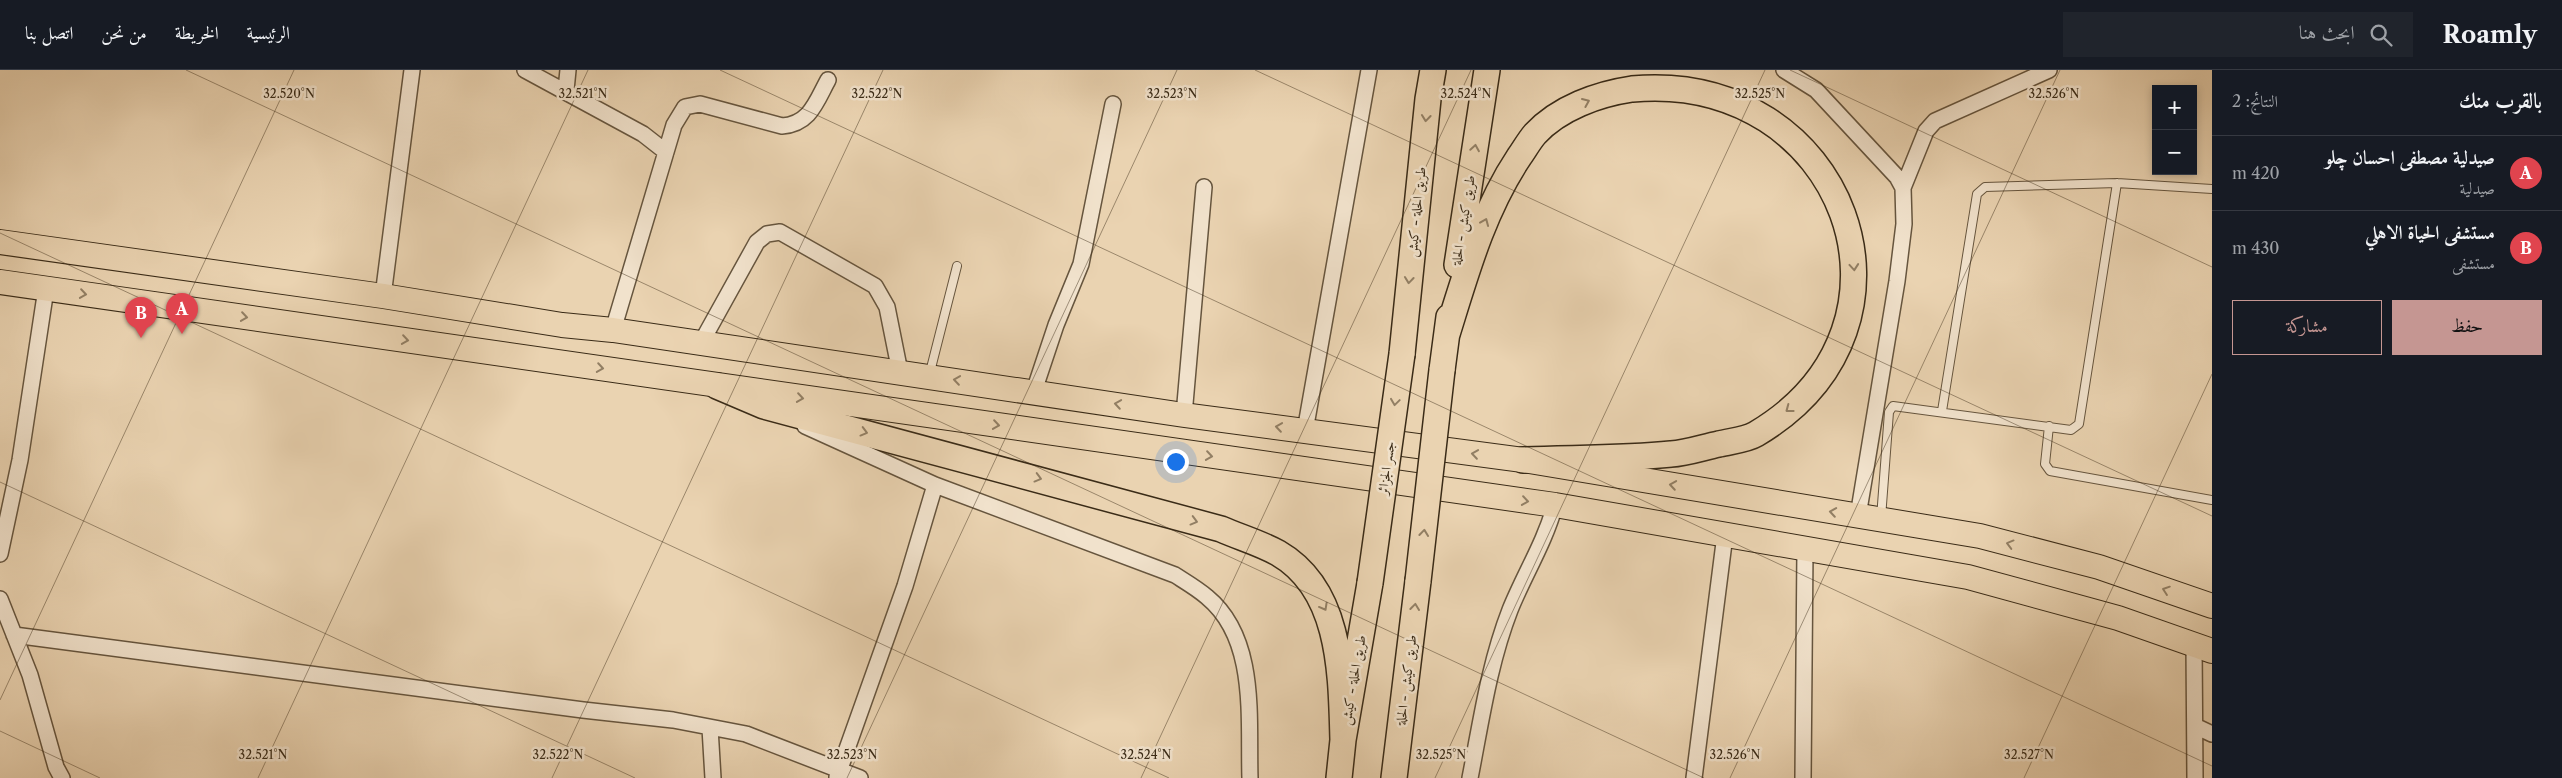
<!DOCTYPE html>
<html lang="ar">
<meta charset="utf-8">
<style>
:root{--surface:#171b24;--page:#20242c;--text:#f1f3f6;--muted:#9ea1a6;--line:#363941;--accent:#c59692}
body{margin:0;font-family:"Libre Caslon Text",Amiri,serif;background:var(--page);color:var(--text);direction:rtl}
.controls{position:absolute;right:15px;top:15px;display:grid;overflow:hidden;border-radius:0px;box-shadow:0 2px 8px #0003}
.controls button{width:45px;height:45px;display:grid;place-items:center;padding:0;border:0;border-bottom:1px solid var(--line);background:var(--surface);color:var(--text);font:25px sans-serif}
.you{position:absolute;left:1175px;top:391px;width:18px;height:18px;margin:-12px;border:4px solid #fff;border-radius:50%;background:#1a73e8;box-shadow:0 0 0 8px #1a73e833}
.badge{display:grid;place-items:center;width:32px;height:32px;border-radius:50%;background:var(--accent);color:#fff;font-size:16px;font-weight:700}
.pin{position:absolute;translate:-50% -41px;filter:drop-shadow(0 1px 2px #0008)}
.pin::after{content:'';position:absolute;top:26px;width:18px;height:15px;background:inherit;clip-path:polygon(0 0,100% 0,50% 100%)}
.list{margin:0;padding:0;list-style:none}
h2{display:flex;justify-content:space-between;align-items:center;height:65px;margin:0;padding:0 20px;font-size:21px}
h2 small{font-size:16px;font-weight:400;color:var(--muted)}
.list li{display:grid;grid-template-columns:32px 1fr auto;gap:15px;align-items:center;box-sizing:border-box;height:75px;padding:0 20px;border-top:1px solid var(--line)}
.list b{display:block;font-size:19px;white-space:nowrap}
.list p{margin:0;font-size:16px;white-space:nowrap;color:var(--muted)}
.list em{font-size:16px;font-style:normal;color:var(--muted)}
.actions{display:flex;gap:10px;padding:15px 20px}
.actions a{flex:1;padding:11px 0;border:1px solid var(--accent);border-radius:0px;text-align:center;font-size:18px;color:var(--accent)}
.actions .main{background:var(--accent);color:#111}
.icon{flex:none;width:28px;height:28px;fill:none;stroke:currentColor;stroke-width:2;stroke-linecap:round;stroke-linejoin:round}
.map{position:relative;flex:none;width:2212px;height:708px;overflow:hidden;direction:ltr}
header{display:flex;align-items:center;gap:30px;box-sizing:border-box;height:70px;padding:0 25px;background:var(--surface);border-bottom:1px solid var(--line)}
header strong{font-size:24px}
nav{display:flex;gap:28px;margin-inline-start:auto;font-size:18px}
.search{width:350px;height:45px;background:var(--page);display:flex;align-items:center;gap:12px;box-sizing:border-box;padding:0 18px;border-radius:0px;color:var(--muted);font-size:19px}
main{display:flex}
aside{flex:1;background:var(--surface)}
.map>svg:first-child{display:block}
.lines{fill:none;stroke-linecap:round;stroke-linejoin:round}
.service-casing{stroke:#66553e;stroke-width:10}
.minor-casing{stroke:#66553e;stroke-width:18}
.primary-casing{stroke:#3a2b17;stroke-width:26}
.trunk-casing{stroke:#3a2b17;stroke-width:28}
.service{stroke:#f1e2cc;stroke-width:8}
.minor{stroke:#f1e2cc;stroke-width:15}
.primary{stroke:#ead3b1;stroke-width:24}
.trunk{stroke:#ead3b1;stroke-width:25}
.trunk-bridge-casing{stroke:#3a2b17;stroke-width:28;stroke-linecap:butt}
.trunk-bridge{stroke:#ead3b1;stroke-width:25}
.oneway{stroke:#927f64}
.ticks{fill:none;stroke:#3a2b17;stroke-width:1;stroke-opacity:0.45}
.labels{text-anchor:middle;stroke-width:5;stroke-linejoin:round;paint-order:stroke}
.street-label{font-size:14px;fill:#3a2b17;stroke:#f1e2cc}
.ticks-label{font-size:12px;text-anchor:middle;fill:#3a2b17;stroke:#f1e2cc;stroke-width:5;stroke-linejoin:round;paint-order:stroke}
</style>
<header>
<strong>Roamly</strong>
<div class="search"><svg class="icon" aria-label="search" viewBox="0 0 24 24"><circle cx="10" cy="10" r="6"/><path d="M15 15l6 6"/></svg>ابحث هنا</div>
<nav><a>الرئيسية</a><a>الخريطة</a><a>من نحن</a><a>اتصل بنا</a></nav>
</header>
<main>
<aside>
<h2>بالقرب منك<small>النتائج: 2</small></h2>
<ul class="list">
<li><span class="badge" style="background:#e0444e">A</span><div><b>صيدلية مصطفى احسان چلو</b><p>صيدلية</p></div><em>420 m</em></li>
<li><span class="badge" style="background:#e0444e">B</span><div><b>مستشفى الحياة الاهلي</b><p>مستشفى</p></div><em>430 m</em></li>
</ul>
<div class="actions"><a class="main">حفظ</a><a>مشاركة</a></div>
</aside>
<div class="map">
<svg width="2212" height="708" viewBox="0 0 2212 708">
<rect width="100%" height="100%" fill="#ead3b1"/>
<filter id="stains"><feTurbulence type="fractalNoise" baseFrequency=".004" numOctaves="4"/><feColorMatrix values="0 0 0 0 .2 0 0 0 0 .09 0 0 0 0 .02 0 0 0 .5 -.17"/></filter>
<radialGradient id="worn" r=".72"><stop offset=".6" stop-color="#630" stop-opacity="0"/><stop offset="1" stop-color="#630" stop-opacity=".3"/></radialGradient>
<g class="lines">
<defs>
<path id="service" d="M 2117,113 L 2212,119
M 929,306 L 957,196
M 2049,356 L 2045,394 L 2050,401 L 2212,430
M 1881,448 L 1889,342 L 1893,336 L 2071,360 L 2079,354 L 2117,113 L 1985,117 L 1977,124 L 1942,341"/>
<path id="minor" d="M 525,0 L 643,64 L 666,82
M 1784,0 L 1816,20 L 1897,107 L 1903,118 L 1904,154 L 1897,211 L 1858,446
M 566,20 L 568,0
M 1903,118 L 1926,61 L 1935,51 L 2049,0
M 383,226 L 412,0
M 613,260 L 674,55 L 685,37 L 700,34 L 782,56 C 810,54 816,32 828,10
M 701,273 L 757,172 L 767,164 L 780,162 L 875,216 L 887,237 L 900,302
M 1034,321 L 1056,255 L 1081,194 L 1113,34
M 1184,345 L 1204,117
M 805,356 L 935,415 L 1175,505 C 1186,512 1198,519 1207,527 C 1258,569 1248,649 1250,708
M 1305,361 L 1369,0
M 0,484 L 20,390 L 46,219
M 0,529 L 30,605 L 56,697 L 62,708
M 14,565 L 583,640 L 673,650 L 746,664 L 860,708
M 2194,575 L 2195,708
M 2195,656 L 2212,664
M 710,658 L 713,708
M 837,707 L 905,516 L 935,415
M 1470,708 C 1481,652 1489,594 1510,540 C 1524,505 1545,472 1555,435
M 1694,708 L 1725,465
M 1803,708 L 1805,479"/>
<path id="primary" d="M 0,172 L 383,226 L 562,255 L 613,260 L 1184,345 L 1523,390 L 1980,466 L 2099,497 L 2212,536
M 0,212 L 1555,435 L 1968,507 L 2118,548 L 2212,581"/>
<path id="trunk" d="M 1457,195 L 1487,0
M 1447,264 C 1466,203 1483,141 1519,87 C 1524,80 1529,71 1535,64 C 1559,38 1598,24 1632,19 C 1844,0 1940,255 1756,364 C 1746,370 1731,371 1719,374 C 1704,377 1687,383 1671,384 C 1622,389 1572,388 1523,390
M 1402,284 L 1428,29 L 1433,0
M 1442,300 L 1449,247
M 717,316 L 764,336 L 1221,459 C 1239,467 1260,473 1278,483 C 1342,520 1341,605 1343,670
M 1339,708 L 1343,670 L 1370,513
M 1394,708 L 1418,511"/>
</defs>
<!-- service casing -->
<use href="#service" class="service-casing"/>
<!-- minor casing -->
<use href="#minor" class="minor-casing"/>
<!-- primary casing -->
<use href="#primary" class="primary-casing"/>
<!-- trunk casing -->
<use href="#trunk" class="trunk-casing"/>
<!-- service -->
<use href="#service" class="service"/>
<!-- minor -->
<use href="#minor" class="minor"/>
<!-- primary -->
<use href="#primary" class="primary"/>
<!-- trunk -->
<use href="#trunk" class="trunk"/>
<defs>
<path id="trunk-bridge" d="M 1418,511 L 1442,300
M 1370,513 L 1402,284"/>
</defs>
<!-- trunk-bridge casing -->
<use href="#trunk-bridge" class="trunk-bridge-casing"/>
<!-- trunk-bridge -->
<use href="#trunk-bridge" class="trunk-bridge"/>
</g>
<!-- one-way arrows -->
<defs><path id="oneway-chevron" d="M-2-3.5L2.5 0L-2 3.5" fill="none" stroke-width="1.6" stroke-linecap="round" stroke-linejoin="round" transform="scale(1.25)"/></defs>
<g class="oneway">
<use href="#oneway-chevron" transform="translate(1586 32) rotate(-23)"/>
<use href="#oneway-chevron" transform="translate(1426 48) rotate(96)"/>
<use href="#oneway-chevron" transform="translate(1475 78) rotate(-81)"/>
<use href="#oneway-chevron" transform="translate(1485 152) rotate(-67)"/>
<use href="#oneway-chevron" transform="translate(1854 197) rotate(85)"/>
<use href="#oneway-chevron" transform="translate(1409 210) rotate(96)"/>
<use href="#oneway-chevron" transform="translate(83 224) rotate(8)"/>
<use href="#oneway-chevron" transform="translate(244 247) rotate(8)"/>
<use href="#oneway-chevron" transform="translate(405 270) rotate(8)"/>
<use href="#oneway-chevron" transform="translate(600 298) rotate(9)"/>
<use href="#oneway-chevron" transform="translate(957 310) rotate(-172)"/>
<use href="#oneway-chevron" transform="translate(800 328) rotate(8)"/>
<use href="#oneway-chevron" transform="translate(1395 332) rotate(98)"/>
<use href="#oneway-chevron" transform="translate(1118 334) rotate(-171)"/>
<use href="#oneway-chevron" transform="translate(1789 339) rotate(143)"/>
<use href="#oneway-chevron" transform="translate(996 355) rotate(8)"/>
<use href="#oneway-chevron" transform="translate(1279 357) rotate(-172)"/>
<use href="#oneway-chevron" transform="translate(864 362) rotate(15)"/>
<use href="#oneway-chevron" transform="translate(1475 384) rotate(-172)"/>
<use href="#oneway-chevron" transform="translate(1209 386) rotate(8)"/>
<use href="#oneway-chevron" transform="translate(1038 408) rotate(15)"/>
<use href="#oneway-chevron" transform="translate(1673 415) rotate(-171)"/>
<use href="#oneway-chevron" transform="translate(1525 431) rotate(8)"/>
<use href="#oneway-chevron" transform="translate(1833 442) rotate(-171)"/>
<use href="#oneway-chevron" transform="translate(1194 451) rotate(15)"/>
<use href="#oneway-chevron" transform="translate(1424 463) rotate(-84)"/>
<use href="#oneway-chevron" transform="translate(2010 474) rotate(-165)"/>
<use href="#oneway-chevron" transform="translate(2166 520) rotate(-161)"/>
<use href="#oneway-chevron" transform="translate(1324 537) rotate(61)"/>
<use href="#oneway-chevron" transform="translate(1415 537) rotate(-83)"/>
</g>
<!-- ticks -->
<path class="ticks" d="M 186,0 L 1704,708M 720,0 L 2212,696M 1255,0 L 2212,446M 1790,0 L 2212,197M 0,163 L 1169,708M 0,412 L 635,708M 0,630 L 294,0M 0,661 L 100,708M 258,708 L 588,0M 552,708 L 883,0M 847,708 L 1177,0M 1141,708 L 1471,0M 1435,708 L 1765,0M 1730,708 L 2060,0M 2024,708 L 2212,304"/>
<g class="labels">
<!-- street labels -->
<g class="street-label">
<text transform="translate(1416 142) rotate(-84)" y="5">طريق الحلة - كيش</text>
<text transform="translate(1463 150) rotate(-81)" y="5">طريق كيش - الحلة</text>
<text transform="translate(1386 398) rotate(-82)" y="5">جسر الجزائر</text>
<text transform="translate(1353 610) rotate(-80)" y="5">طريق الحلة - كيش</text>
<text transform="translate(1406 610) rotate(-83)" y="5">طريق كيش - الحلة</text>
</g>
</g>
<g class="ticks-label">
<text x="289" y="28">32.520°N</text>
<text x="583" y="28">32.521°N</text>
<text x="877" y="28">32.522°N</text>
<text x="1172" y="28">32.523°N</text>
<text x="1466" y="28">32.524°N</text>
<text x="1760" y="28">32.525°N</text>
<text x="2054" y="28">32.526°N</text>
<text x="263" y="689">32.521°N</text>
<text x="558" y="689">32.522°N</text>
<text x="852" y="689">32.523°N</text>
<text x="1146" y="689">32.524°N</text>
<text x="1441" y="689">32.525°N</text>
<text x="1735" y="689">32.526°N</text>
<text x="2029" y="689">32.527°N</text>
</g>
<rect width="100%" height="100%" filter="url(#stains)"/>
<rect width="100%" height="100%" fill="url(#worn)"/>
</svg>
<div class="controls">
<button>+</button>
<button>−</button>
</div>
<div class="you"></div>
<div class="pin badge" style="left:182px;top:264px;background:#e0444e">A</div>
<div class="pin badge" style="left:141px;top:268px;background:#e0444e">B</div>
</div>
</main>
